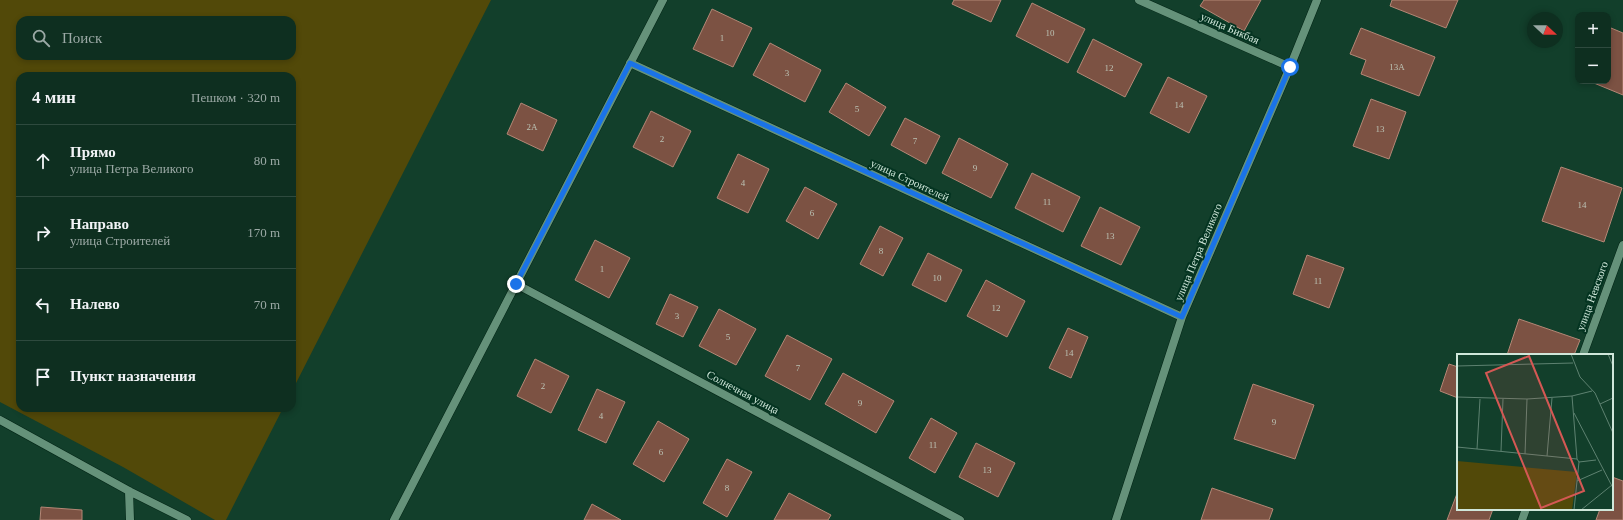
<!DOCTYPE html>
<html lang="ru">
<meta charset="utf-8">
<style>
:root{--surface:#0e2f20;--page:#1c3b2d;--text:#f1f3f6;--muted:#9ba9a5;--line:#2e4a3e}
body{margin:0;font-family:"Times New Roman",serif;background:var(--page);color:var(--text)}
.controls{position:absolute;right:12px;top:12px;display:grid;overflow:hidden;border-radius:8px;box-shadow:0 2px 6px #0003}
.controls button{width:36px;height:36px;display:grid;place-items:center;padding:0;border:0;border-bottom:1px solid var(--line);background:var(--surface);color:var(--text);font:20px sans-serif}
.compass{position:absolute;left:1527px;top:12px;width:36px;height:36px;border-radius:50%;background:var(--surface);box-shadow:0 2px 6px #0003;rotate:112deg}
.stop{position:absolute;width:12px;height:12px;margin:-9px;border:3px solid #1a73e8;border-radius:50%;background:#fff}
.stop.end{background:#1a73e8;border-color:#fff;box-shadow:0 1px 4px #0008}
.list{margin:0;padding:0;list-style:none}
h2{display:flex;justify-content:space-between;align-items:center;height:52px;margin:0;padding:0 16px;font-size:17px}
h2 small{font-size:13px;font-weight:400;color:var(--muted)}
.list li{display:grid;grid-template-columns:26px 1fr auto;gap:12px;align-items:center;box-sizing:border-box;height:72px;padding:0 16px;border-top:1px solid var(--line)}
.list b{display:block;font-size:15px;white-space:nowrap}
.list p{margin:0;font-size:13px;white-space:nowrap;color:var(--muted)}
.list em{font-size:13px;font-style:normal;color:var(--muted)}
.icon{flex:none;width:22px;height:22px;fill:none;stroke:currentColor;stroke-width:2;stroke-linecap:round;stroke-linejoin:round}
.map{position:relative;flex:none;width:1623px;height:520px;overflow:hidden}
.search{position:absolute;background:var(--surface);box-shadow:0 2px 6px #0003;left:16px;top:16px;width:280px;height:44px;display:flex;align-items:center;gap:10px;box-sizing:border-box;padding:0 14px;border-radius:12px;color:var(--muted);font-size:15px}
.panel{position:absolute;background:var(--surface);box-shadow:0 2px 6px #0003;left:16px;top:72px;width:280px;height:340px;border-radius:12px}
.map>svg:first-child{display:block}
.green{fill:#524909;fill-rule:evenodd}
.building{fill:#7c5243;stroke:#b48776}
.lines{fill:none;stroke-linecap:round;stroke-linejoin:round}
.minor-casing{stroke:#022415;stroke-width:9}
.minor{stroke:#65927a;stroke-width:8}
.route{stroke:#1a73e8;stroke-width:5}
.labels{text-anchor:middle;stroke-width:4;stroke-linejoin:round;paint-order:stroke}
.number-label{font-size:9px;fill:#bbc2b4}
.street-label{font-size:11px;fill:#d0e7da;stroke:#043421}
.inset-road{fill:none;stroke:#5e8271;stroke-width:1}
.view{fill:#d45854;fill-opacity:0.15;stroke:#d45854;stroke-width:2}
.inset-edge{fill:none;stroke:#d0e7da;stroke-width:2}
</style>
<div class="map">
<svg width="1623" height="520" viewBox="0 0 1623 520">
<rect width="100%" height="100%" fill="#123f2b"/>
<!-- green -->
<path class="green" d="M 0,0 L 491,0 L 292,391 L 292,76 L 20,76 L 20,408 L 283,408 L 226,520 L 215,520 L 123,467 L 0,402 ZM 20,20 L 292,20 L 292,56 L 20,56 Z"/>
<!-- building -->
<path class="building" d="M 954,0 L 1001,0 L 991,22 L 952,4 Z
M 1204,0 L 1261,0 L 1244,31 L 1200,6 Z
M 1392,0 L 1458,0 L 1446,28 L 1390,6 Z
M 1032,3 L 1085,29 L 1068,63 L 1016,36 Z
M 712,9 L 752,28 L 733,67 L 693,49 Z
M 1361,28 L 1435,57 L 1419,96 L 1361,74 L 1366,60 L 1350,54 Z
M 1611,28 L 1623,33 L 1623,95 L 1589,81 L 1608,81 L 1608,35 Z
M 1093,39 L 1142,64 L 1125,97 L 1077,72 Z
M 770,43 L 821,70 L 805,102 L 753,75 Z
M 1168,77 L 1207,96 L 1189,133 L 1150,113 Z
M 846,83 L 886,107 L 869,136 L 829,112 Z
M 1371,99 L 1406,112 L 1389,159 L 1353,146 Z
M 521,103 L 557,120 L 543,151 L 507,134 Z
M 651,111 L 691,131 L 673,167 L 633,147 Z
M 905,118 L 940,136 L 926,164 L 891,145 Z
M 959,138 L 1008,164 L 991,198 L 942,173 Z
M 738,154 L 769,169 L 748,213 L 717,198 Z
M 1561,167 L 1622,188 L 1604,242 L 1542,221 Z
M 1032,173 L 1080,197 L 1063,232 L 1015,208 Z
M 805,187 L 837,204 L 818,239 L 786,221 Z
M 1100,207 L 1140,227 L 1121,265 L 1081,246 Z
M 880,226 L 903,238 L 883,276 L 860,264 Z
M 595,240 L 630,258 L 609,298 L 575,280 Z
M 928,253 L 962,270 L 946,302 L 912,285 Z
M 1307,255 L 1344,268 L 1329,308 L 1293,294 Z
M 986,280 L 1025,301 L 1007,337 L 967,316 Z
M 670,294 L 698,307 L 683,337 L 656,324 Z
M 719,309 L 756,329 L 736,365 L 699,346 Z
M 1519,319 L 1580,340 L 1574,355 L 1507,355 Z
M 1068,328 L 1088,337 L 1071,378 L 1049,368 Z
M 787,335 L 832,359 L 810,400 L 765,376 Z
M 535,359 L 569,376 L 551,413 L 517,396 Z
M 1449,364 L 1458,367 L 1458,398 L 1440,391 Z
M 843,373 L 894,401 L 876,433 L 825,404 Z
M 1253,384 L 1314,405 L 1295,459 L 1234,439 Z
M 597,389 L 625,402 L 606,443 L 578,430 Z
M 931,418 L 957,433 L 935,473 L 909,458 Z
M 658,421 L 689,439 L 664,482 L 633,464 Z
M 976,443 L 1015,463 L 998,497 L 959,477 Z
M 727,459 L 752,472 L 727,517 L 703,503 Z
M 1612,477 L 1623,481 L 1623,520 L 1596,520 L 1600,509 L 1612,509 Z
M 1212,488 L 1273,509 L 1269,520 L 1201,520 Z
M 1458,491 L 1458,509 L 1493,509 L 1489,520 L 1447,520 Z
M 789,493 L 831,515 L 828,520 L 774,520 Z
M 592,504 L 621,520 L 584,520 Z
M 41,507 L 82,510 L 82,520 L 40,520 Z"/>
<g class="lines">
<defs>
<path id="minor" d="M 1139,0 L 1290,67
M 630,63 L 1182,317
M 516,284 L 960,520
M 1583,355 L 1623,245
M 0,420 L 129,491 L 187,520
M 129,491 L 130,520
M 394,520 L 663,0
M 1116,520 L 1182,317 L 1290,67 L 1317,0
M 1522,520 L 1526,509"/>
</defs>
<!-- minor casing -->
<use href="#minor" class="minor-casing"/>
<!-- minor -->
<use href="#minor" class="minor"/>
</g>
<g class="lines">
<!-- route -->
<path class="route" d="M 516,284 L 630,63 L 1182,317 L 1290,67"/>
</g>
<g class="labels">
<!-- number labels -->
<g class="number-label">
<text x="1050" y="36">10</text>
<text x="722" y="41">1</text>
<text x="1397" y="70">13А</text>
<text x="1109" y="71">12</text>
<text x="787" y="76">3</text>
<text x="1179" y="108">14</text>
<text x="857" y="112">5</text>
<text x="532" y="130">2А</text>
<text x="1380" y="132">13</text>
<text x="662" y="142">2</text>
<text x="915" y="144">7</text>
<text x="975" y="171">9</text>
<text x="743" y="186">4</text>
<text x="1047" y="205">11</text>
<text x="1582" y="208">14</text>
<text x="812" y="216">6</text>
<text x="1110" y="239">13</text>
<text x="881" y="254">8</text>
<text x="602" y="272">1</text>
<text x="937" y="281">10</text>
<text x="1318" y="284">11</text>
<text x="996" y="311">12</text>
<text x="677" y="319">3</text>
<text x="728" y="340">5</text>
<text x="1069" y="356">14</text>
<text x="798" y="371">7</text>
<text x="543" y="389">2</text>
<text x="860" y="406">9</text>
<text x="601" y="419">4</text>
<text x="1274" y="425">9</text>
<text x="933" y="448">11</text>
<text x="661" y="455">6</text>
<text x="987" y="473">13</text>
<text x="727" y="491">8</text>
</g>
<!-- street labels -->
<g class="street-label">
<text transform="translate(1230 28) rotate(24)" y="4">улица Бикбая</text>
<text transform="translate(910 180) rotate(25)" y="4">улица Строителей</text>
<text transform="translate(1198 252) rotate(-67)" y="4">улица Петра Великого</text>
<text transform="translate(1592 296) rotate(-70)" y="4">улица Невского</text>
<text transform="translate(743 392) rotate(28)" y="4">Солнечная улица</text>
</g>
</g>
<!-- overview -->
<g transform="translate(1457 354)">
<rect width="156" height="156" fill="#123f2b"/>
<path d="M 0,107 L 120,118 L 115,156 L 0,156 Z" fill="#524909"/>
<path class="inset-road" d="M 114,0 L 123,23 L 138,39 L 156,79M 151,0 L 156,12M 0,12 L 116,9M 115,42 L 120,105M 0,43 L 70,45 L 115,42 L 135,37M 143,50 L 156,44M 117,59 L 156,134M 0,93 L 120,105 L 122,108 L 139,106M 20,95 L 23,45M 44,97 L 46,45M 68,100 L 70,45M 90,102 L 95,44M 120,127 L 145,116M 117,156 L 122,108M 124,156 L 155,131"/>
<path class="view" d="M 72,2 L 127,137 L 84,154 L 29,19 Z"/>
<rect width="156" height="156" class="inset-edge"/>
</g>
</svg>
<div class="controls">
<button>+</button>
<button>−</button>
</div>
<svg class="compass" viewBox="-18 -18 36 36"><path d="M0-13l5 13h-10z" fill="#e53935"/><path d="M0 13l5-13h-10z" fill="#9ba9a5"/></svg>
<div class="stop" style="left:1290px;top:67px"></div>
<div class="stop end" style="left:516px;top:284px"></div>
<div class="search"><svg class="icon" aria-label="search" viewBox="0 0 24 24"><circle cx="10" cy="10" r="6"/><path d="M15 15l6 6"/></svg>Поиск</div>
<section class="panel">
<h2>4 мин<small>Пешком · 320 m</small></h2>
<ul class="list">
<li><svg class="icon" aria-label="ahead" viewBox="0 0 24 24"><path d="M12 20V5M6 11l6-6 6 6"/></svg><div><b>Прямо</b><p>улица Петра Великого</p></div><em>80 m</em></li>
<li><svg class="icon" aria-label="right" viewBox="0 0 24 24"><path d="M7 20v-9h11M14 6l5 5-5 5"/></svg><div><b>Направо</b><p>улица Строителей</p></div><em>170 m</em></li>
<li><svg class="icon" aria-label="left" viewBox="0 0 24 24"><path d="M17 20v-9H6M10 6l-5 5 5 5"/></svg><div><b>Налево</b></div><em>70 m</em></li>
<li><svg class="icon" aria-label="arrive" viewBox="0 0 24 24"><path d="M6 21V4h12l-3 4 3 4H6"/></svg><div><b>Пункт назначения</b></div></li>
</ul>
</section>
</div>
